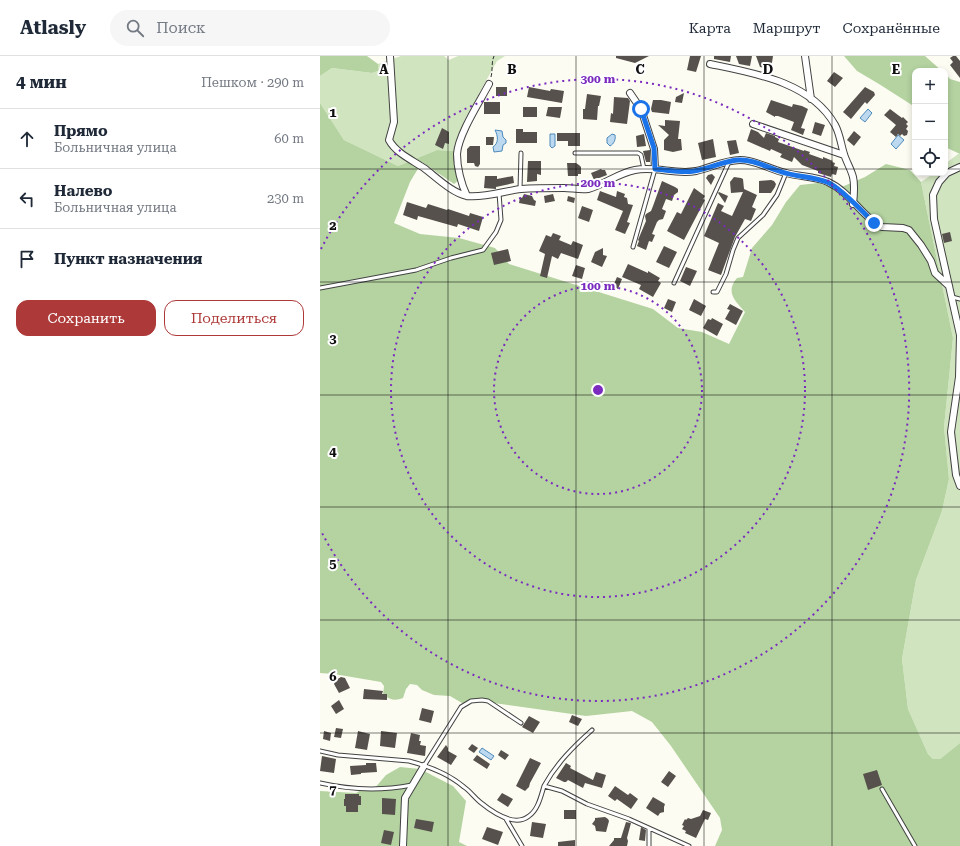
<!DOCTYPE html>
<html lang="ru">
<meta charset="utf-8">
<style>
:root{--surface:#fff;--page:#f6f6f7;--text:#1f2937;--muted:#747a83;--line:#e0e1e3;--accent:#ad3938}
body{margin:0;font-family:"Roboto Serif",serif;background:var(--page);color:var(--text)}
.controls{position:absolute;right:12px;top:12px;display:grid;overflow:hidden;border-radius:8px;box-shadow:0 2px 6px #0003}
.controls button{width:36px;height:36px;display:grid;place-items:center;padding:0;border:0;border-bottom:1px solid var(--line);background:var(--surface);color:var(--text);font:20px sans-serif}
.stop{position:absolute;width:12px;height:12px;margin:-9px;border:3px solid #1a73e8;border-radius:50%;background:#fff}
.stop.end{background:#1a73e8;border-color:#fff;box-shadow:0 1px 4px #0008}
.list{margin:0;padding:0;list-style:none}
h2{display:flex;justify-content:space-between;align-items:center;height:52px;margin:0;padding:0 16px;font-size:17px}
h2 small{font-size:13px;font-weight:400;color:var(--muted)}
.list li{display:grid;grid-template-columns:26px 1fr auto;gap:12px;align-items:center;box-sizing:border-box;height:60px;padding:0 16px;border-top:1px solid var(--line)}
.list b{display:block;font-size:15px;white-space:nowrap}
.list p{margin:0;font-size:13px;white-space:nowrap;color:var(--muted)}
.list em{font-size:13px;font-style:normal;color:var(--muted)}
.actions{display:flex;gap:8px;padding:12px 16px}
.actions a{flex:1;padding:9px 0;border:1px solid var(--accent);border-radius:12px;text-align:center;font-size:14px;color:var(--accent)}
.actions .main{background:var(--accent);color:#fff}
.icon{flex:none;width:22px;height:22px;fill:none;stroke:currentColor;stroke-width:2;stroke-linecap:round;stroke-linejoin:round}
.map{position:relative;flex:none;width:640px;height:790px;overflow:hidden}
header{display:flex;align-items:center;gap:24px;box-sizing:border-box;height:56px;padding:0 20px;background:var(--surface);border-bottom:1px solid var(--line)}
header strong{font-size:19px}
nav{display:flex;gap:22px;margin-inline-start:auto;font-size:14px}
.search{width:280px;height:36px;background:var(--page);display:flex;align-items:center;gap:10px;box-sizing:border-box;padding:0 14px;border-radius:22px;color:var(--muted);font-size:15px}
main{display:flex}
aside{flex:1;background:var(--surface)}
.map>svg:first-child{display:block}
.green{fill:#d0e4bf}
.forest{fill:#b4d3a1}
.water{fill:#bdd9ef;stroke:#4d8abc}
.building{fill:#56514c}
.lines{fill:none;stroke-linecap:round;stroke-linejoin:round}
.lane-casing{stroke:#424242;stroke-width:5}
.street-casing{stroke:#424242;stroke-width:8}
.path{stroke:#313131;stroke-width:1;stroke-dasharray:4 2;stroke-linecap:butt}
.lane{stroke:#fff;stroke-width:3}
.street{stroke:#fff;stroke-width:6}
.route{stroke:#1a73e8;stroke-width:5}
.grid{fill:none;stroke:#0f0f0f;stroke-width:1;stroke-opacity:0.55}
.ring{fill:none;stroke:#7b2cbf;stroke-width:2;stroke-dasharray:2 4}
.grid-label{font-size:13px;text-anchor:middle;font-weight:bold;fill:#0f0f0f;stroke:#fff;stroke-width:4;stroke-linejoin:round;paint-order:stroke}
.centre{fill:#7b2cbf;stroke:#fff;stroke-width:2}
.ring-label{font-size:12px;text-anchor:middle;font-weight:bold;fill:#7b2cbf;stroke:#fff;stroke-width:4;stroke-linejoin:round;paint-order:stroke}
</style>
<header>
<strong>Atlasly</strong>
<div class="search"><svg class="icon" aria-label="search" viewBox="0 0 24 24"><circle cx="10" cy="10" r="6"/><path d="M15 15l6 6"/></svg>Поиск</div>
<nav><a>Карта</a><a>Маршрут</a><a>Сохранённые</a></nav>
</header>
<main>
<aside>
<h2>4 мин<small>Пешком · 290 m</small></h2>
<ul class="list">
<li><svg class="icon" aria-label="ahead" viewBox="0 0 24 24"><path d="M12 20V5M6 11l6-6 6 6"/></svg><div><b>Прямо</b><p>Больничная улица</p></div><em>60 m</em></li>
<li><svg class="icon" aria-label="left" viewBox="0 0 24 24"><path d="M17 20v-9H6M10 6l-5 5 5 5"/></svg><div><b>Налево</b><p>Больничная улица</p></div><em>230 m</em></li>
<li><svg class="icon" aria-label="arrive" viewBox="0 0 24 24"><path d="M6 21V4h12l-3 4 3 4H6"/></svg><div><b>Пункт назначения</b></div></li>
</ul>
<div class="actions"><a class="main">Сохранить</a><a>Поделиться</a></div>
</aside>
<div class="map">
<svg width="640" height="790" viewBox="0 0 640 790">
<rect width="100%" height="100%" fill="#fdfcf2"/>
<!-- green -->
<path class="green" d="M 81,0 L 124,0 L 129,4 L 138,0 L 185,0 L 177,5 L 145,63 L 134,95 L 117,94 L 78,110 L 24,84 L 0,47 L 0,20 L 12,12 L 52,17 L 58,15 L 58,8 Z
M 638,98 L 640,98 L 640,687 L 620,703 L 613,703 L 608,698 L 588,653 L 582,603 L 596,524 L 622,455 L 629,423 L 624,371 L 633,282 L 601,126 L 614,117 L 625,117 L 625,108 Z"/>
<!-- forest -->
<path class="forest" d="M 0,0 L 47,0 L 58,8 L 58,15 L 52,17 L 12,12 L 0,20 Z
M 524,0 L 605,0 L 622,15 L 595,15 L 595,51 L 559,28 L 537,15 Z
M 625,17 L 630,23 L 640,26 L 640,98 L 625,91 Z
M 0,47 L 24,84 L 78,110 L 117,94 L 134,95 L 139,124 L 134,128 L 102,106 L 90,126 L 74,167 L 100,178 L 139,182 L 175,192 L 189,208 L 333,253 L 358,272 L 382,276 L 409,288 L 425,256 C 415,245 405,236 417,222 L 423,221 L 432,192 L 452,169 L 466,146 L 480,129 L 498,127 L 517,133 L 545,121 L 566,108 L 590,114 L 601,126 L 633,282 L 624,371 L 629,423 L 622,455 L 596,524 L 582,603 L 588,653 L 608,698 L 613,703 L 620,703 L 640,687 L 640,790 L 395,790 L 402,774 L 400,762 L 351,690 L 332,666 L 312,655 L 266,660 L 166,646 L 142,647 L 130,640 L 114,639 L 102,634 L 97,629 L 90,628 L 86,633 L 83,642 C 75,645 71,644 63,639 L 64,630 L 61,626 L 14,618 L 0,617 Z
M 80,711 L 100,713 L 133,730 L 146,745 L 139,786 L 147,790 L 0,790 L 0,735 L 36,737 L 43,733 L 54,733 L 66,719 Z"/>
<!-- water -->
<path class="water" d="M 548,53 L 552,57 L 545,66 L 540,62 Z
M 175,74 L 182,75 L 183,81 L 186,84 L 186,87 L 183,89 L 182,95 L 174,96 L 173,91 C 179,87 178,80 175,74 Z
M 230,78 L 235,78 L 235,90 L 232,92 L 230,90 Z
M 292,78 L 295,79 C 296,83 294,88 290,90 L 287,87 L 287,82 Z
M 578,79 L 584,84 L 576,93 L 571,88 Z
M 162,692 L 174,700 L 171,704 L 159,696 Z"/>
<!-- building -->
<path class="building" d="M 296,0 L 329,0 L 315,7 L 296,2 Z
M 370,0 L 381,0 L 376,16 L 367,14 Z
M 394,0 L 411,0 L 410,6 L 394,3 Z
M 416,0 L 432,0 L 430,10 L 419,8 Z
M 436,0 L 453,0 L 451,13 L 440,11 Z
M 633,0 L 636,0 L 640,5 L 640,22 L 630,9 L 633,6 L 630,2 Z
M 514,16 L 523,22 L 515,31 L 507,25 Z
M 176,31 L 187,31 L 187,40 L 176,40 Z
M 209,31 L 230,35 L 231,33 L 244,35 L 242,47 L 207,41 Z
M 545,31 L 554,36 L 555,39 L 547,48 L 545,46 L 531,63 L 523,56 Z
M 364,37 L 362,47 L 355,46 L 356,41 Z
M 267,38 L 281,40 L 279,50 L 278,50 L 277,64 L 263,63 L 263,53 L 265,53 Z
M 294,41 L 308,42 L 310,45 L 307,68 L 290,66 L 291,57 L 293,58 Z
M 333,44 L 341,44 L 351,46 L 349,58 L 332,56 L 331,53 Z
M 451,44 L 472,51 L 473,48 L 482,50 L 488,53 L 481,72 L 485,73 L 483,79 L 471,74 L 474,66 L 458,60 L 455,60 L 455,61 L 446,56 Z
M 164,46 L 180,46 L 180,58 L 164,58 Z
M 203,51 L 217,51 L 217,61 L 203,61 Z
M 228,51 L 242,51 L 240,62 L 226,60 Z
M 570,53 L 582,62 L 583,61 L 588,66 L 586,68 L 588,70 L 586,73 L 588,75 L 587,79 L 584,80 L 582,78 L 580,80 L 578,78 L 576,81 L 570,76 L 576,69 L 564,59 Z
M 345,64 L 360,65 L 358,83 L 361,83 L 362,94 L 353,96 L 344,94 L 344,84 L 349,79 L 338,69 L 345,70 Z
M 495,66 L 505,69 L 501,80 L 492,77 Z
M 122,72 L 129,76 L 129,88 L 125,87 L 123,93 L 115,89 Z
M 196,73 L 203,73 L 203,76 L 217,76 L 217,87 L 196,87 Z
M 431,73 L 438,76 L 444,82 L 446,77 L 455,80 L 455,81 L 459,83 L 458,86 L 484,95 L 484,94 L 490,96 L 489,98 L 503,103 L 503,101 L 513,105 L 512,106 L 515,107 L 514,110 L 518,111 L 516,119 L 512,118 L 511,121 L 498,117 L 498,115 L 482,109 L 474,101 L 472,106 L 460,101 L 462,98 L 451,93 L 450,95 L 427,85 Z
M 534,75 L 541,81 L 534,90 L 527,84 Z
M 237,77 L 260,77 L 260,90 L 248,90 L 248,85 L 237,85 Z
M 324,78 L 326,90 L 317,91 L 316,80 Z
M 166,81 L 174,81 L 173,89 L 166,89 Z
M 393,83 L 396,101 L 382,104 L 378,87 Z
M 416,84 L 419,97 L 410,99 L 407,85 Z
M 150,90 L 160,90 L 160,108 L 158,111 L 155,110 L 154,107 L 147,107 L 147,93 Z
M 330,94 L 330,106 L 326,106 L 323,95 Z
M 208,105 L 221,105 L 221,119 L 217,118 L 217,125 L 207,126 Z
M 247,107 L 256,107 L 259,109 L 261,111 L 261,118 L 258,118 L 258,120 L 248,120 Z
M 281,113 L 282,114 L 285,114 L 287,119 L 274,124 L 271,117 Z
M 392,118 L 395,121 L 391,129 L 386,122 L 388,119 Z
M 165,120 L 177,120 L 177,123 L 193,120 L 194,127 L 176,131 L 176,133 L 164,132 Z
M 414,121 L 421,122 L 423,123 L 424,133 L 437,139 L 432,151 L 436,153 L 431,165 L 425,163 L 415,181 L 401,219 L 388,214 L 399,187 L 384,180 L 398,147 L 404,150 L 401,155 L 412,160 L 423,136 L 411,137 L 410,126 Z
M 451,124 L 454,125 L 456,128 L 455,131 L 451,137 L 439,137 L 439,125 Z
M 342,125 L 355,131 L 358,133 L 358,136 L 354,139 L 352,145 L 346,143 L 342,153 L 346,155 L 343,163 L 339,164 L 337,166 L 332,178 L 335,179 L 332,186 L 329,185 L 326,194 L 317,190 L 319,185 L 318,184 L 326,165 L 325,160 L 326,158 L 331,155 L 333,150 Z
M 374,132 L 385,140 L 383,143 L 385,144 L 364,184 L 347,175 L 357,156 L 361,158 Z
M 280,135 L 296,141 L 297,135 L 305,138 L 304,141 L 307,142 L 308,148 L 313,149 L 307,166 L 310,167 L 305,178 L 295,174 L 303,155 L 277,144 Z
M 399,136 L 408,140 L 405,147 L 398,137 Z
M 204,138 L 212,140 L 214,144 L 216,145 L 215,150 L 199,147 L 200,141 L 202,142 Z
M 233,138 L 235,145 L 225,147 L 224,140 Z
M 248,140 L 255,142 L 254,147 L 247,145 Z
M 87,146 L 106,152 L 108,148 L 127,154 L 128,153 L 149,160 L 150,157 L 163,161 L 159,175 L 138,168 L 137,171 L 98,160 L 97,164 L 83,159 Z
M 262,150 L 273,154 L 269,166 L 258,162 Z
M 630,176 L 632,185 L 624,187 L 622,178 Z
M 233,177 L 241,180 L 239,184 L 251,189 L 253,185 L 263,189 L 258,203 L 241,197 L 238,203 L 232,200 L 227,222 L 220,220 L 225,198 L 219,195 L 226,179 L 231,181 Z
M 344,190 L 357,196 L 349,212 L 336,206 Z
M 283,192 L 283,199 L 287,200 L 282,211 L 271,206 L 275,196 Z
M 188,193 L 191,205 L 174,209 L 171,197 Z
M 308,208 L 328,217 L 328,215 L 340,222 L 338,225 L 341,227 L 333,241 L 319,233 L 321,229 L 302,221 Z
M 256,209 L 265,212 L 262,223 L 252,220 Z
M 366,211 L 377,215 L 370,230 L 360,225 Z
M 297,221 L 302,223 L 298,233 L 293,230 Z
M 348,243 L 356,246 L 352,256 L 344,252 Z
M 374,243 L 386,250 L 381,260 L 369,254 Z
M 410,248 L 423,255 L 416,269 L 405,263 L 410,254 L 407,253 Z
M 392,262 L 403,268 L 397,280 L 383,272 L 388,263 L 391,264 Z
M 21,621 L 25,622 L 30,632 L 19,637 L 14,628 L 16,624 Z
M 44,633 L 63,635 L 62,638 L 67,638 L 67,644 L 43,643 Z
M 19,644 L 24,653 L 16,658 L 11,650 Z
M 102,652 L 114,655 L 111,667 L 99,664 Z
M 252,659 L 262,663 L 258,670 L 249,666 Z
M 209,660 L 220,666 L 213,677 L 202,671 Z
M 16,672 L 23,673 L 21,682 L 14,681 Z
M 4,675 L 11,677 L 10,685 L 3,683 Z
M 38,675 L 50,678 L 47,694 L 35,692 Z
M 61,675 L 77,677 L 75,692 L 60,690 Z
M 91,677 L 100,679 L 99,685 L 101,685 L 100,689 L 106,690 L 105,700 L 87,697 Z
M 152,688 L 158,692 L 154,697 L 148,693 Z
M 126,689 L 128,692 L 128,695 L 137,700 L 131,709 L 117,701 Z
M 181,694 L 189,699 L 185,704 L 178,699 Z
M 157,699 L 170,708 L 167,713 L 153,704 Z
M 2,700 L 16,703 L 14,717 L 0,715 Z
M 210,702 L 221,707 L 210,727 L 209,731 L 205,735 L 196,730 Z
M 46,707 L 56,707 L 57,716 L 41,717 L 41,718 L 31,719 L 30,710 L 46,709 Z
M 246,707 L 251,710 L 250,712 L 273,724 L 276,716 L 286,719 L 282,732 L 265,727 L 263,732 L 248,724 L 246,726 L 244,726 L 236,722 Z
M 557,714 L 562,729 L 548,734 L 543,718 Z
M 349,715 L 356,720 L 348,731 L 341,726 Z
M 295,730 L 308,739 L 310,737 L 318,743 L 311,753 L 297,743 L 295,745 L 288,740 Z
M 182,737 L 193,743 L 188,751 L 177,744 Z
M 25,738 L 39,738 L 39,740 L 41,740 L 41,749 L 38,749 L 38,756 L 26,756 L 26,750 L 24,750 L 24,743 L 25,743 Z
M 333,741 L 345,748 L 344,751 L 344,756 L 340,757 L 338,760 L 326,752 Z
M 62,742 L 76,743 L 75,759 L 62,758 Z
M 244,754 L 256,754 L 256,763 L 244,763 Z
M 383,754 L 391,757 L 388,764 L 385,763 L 376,782 L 365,777 L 366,775 L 362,773 L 364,770 L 362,769 L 365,763 L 366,764 L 368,762 L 371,763 L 380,760 Z
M 285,761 L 288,763 L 289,765 L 286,776 L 276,775 L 275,770 L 272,768 L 275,764 L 275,762 Z
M 96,763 L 114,766 L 112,776 L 94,772 Z
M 212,766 L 226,768 L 223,782 L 210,780 Z
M 306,766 L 311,767 L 307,782 L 308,785 L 307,790 L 289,790 L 294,784 L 294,782 L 301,782 Z
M 167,771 L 183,776 L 178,789 L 162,783 Z
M 321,771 L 326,774 L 325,785 L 319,784 Z
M 64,774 L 74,776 L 71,789 L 61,787 Z
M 255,784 L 255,790 L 238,790 L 238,786 Z"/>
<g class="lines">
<defs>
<path id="lane" d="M 255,97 L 318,97 L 321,99 L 324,113
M 200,133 L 201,97
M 313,191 L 335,113
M 354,227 L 409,106
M 0,232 L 96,214 L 131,202 L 163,194 L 176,176 L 181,164 L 179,137
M 393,236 L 397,236 L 406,218 L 413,194 L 418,182 L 443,159 L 457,139 L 466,117
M 632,241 L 640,243
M 0,695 L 18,699 L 89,705 C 108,710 129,718 144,731 C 150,735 154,741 160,746 C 171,755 194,772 209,760 C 218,754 221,740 224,730 L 242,735 L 267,748 L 309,763 L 369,790
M 104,710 L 141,651 L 151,645 L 162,644 L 168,645 L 201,667
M 0,727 C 31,734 61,735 92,729
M 224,730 C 236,708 253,691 272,674
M 562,733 L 595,790
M 186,763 L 202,790
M 329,790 L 329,772"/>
<path id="street" d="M 70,0 L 74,66 L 69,84 C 76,97 92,104 104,112 C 116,121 132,137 147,140 C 165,142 184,135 201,133 C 215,132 229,132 244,132 C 251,132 260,134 268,133 C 284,129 298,117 315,114 C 336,110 356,119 376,115 C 390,112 405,104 420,104 C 436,104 451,114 466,117 C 480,121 495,120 508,126 C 528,135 540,157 558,169 L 562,171 L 583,172 L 589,174 L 601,189 L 611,205 L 615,217 L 629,230
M 485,0 L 491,43
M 390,8 C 434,17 491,26 515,69 C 520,78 521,89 524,98 C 526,105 531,113 533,121 C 535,129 534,139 533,148
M 310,37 L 321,53 L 334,93 L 335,113
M 433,68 L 524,99
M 640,111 L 627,117 L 619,126 L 613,139 L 614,163 L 640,279
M 147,140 C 141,128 137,111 137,98 C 138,79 160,45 169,28
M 640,280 L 639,321 L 631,376 L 636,419 L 640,430
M 83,790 L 85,742 L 104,710"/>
</defs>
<!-- lane casing -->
<use href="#lane" class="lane-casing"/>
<!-- street casing -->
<use href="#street" class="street-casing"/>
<!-- path -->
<path class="path" d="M 171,21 C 173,14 171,7 174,0"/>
<!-- lane -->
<use href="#lane" class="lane"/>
<!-- street -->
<use href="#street" class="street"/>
</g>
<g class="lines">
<!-- route -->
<path class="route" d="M 321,53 L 334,92 L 335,113 C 348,114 362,117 374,115 C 389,113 403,105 418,104 C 433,103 448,112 462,116 C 476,121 492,120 507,126 C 520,131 543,156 554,167"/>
</g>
<!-- grid -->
<path class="grid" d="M 128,0 L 128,790M 256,0 L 256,790M 384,0 L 384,790M 512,0 L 512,790M 0,113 L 595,113M 625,113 L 640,113M 0,226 L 640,226M 0,339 L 640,339M 0,451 L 640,451M 0,564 L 640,564M 0,677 L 640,677"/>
<!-- distance rings -->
<g class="ring">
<circle cx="278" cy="334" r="104"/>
<circle cx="278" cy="334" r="207"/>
<path d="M1 193A311 311 0 1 1 1 475"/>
</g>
<g class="grid-label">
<text x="64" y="18">A</text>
<text x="192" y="18">B</text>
<text x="320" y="18">C</text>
<text x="448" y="18">D</text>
<text x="576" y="18">E</text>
<text x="13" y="61">1</text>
<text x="13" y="174">2</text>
<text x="13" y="287">3</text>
<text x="13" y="400">4</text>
<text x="13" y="512">5</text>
<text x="13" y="625">6</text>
<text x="13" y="738">7</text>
</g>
<circle cx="278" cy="334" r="6" class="centre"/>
<g class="ring-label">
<text x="278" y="27">300 m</text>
<text x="278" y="131">200 m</text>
<text x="278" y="234">100 m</text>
</g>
</svg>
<div class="controls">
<button>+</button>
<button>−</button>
<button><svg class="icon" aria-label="locate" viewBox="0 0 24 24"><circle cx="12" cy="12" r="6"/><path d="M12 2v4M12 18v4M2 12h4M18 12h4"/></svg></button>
</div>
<div class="stop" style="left:321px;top:53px"></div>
<div class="stop end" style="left:554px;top:167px"></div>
</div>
</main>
